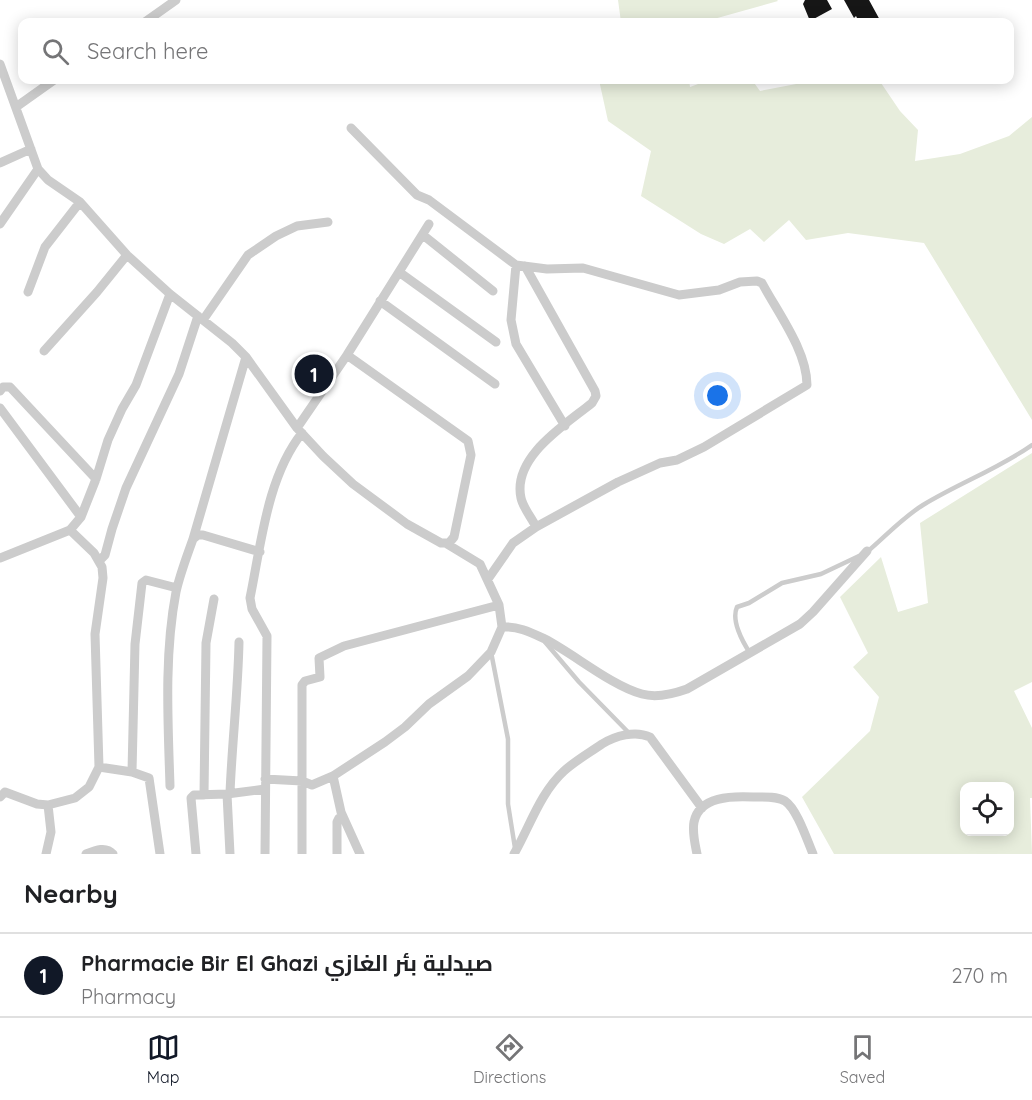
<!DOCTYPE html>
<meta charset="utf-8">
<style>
:root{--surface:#fff;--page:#f2f2f2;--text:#202124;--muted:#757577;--line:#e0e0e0;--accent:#111827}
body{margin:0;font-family:Quicksand,Cairo,sans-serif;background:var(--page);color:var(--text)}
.controls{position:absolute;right:18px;bottom:18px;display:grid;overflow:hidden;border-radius:12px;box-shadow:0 3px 15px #0003}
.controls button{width:54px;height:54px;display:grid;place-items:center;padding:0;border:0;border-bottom:2px solid var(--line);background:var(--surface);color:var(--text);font:30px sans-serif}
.you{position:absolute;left:718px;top:396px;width:21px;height:21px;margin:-15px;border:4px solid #fff;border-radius:50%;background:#1a73e8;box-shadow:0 0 0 9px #1a73e833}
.badge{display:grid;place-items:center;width:39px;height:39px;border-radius:50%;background:var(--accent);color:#fff;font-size:20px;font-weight:700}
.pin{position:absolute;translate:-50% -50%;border:3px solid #fff;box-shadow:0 2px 6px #0006}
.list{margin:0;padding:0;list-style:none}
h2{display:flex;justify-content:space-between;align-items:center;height:78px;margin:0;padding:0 24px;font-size:26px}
h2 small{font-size:20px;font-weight:400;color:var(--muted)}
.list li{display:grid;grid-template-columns:39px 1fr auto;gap:18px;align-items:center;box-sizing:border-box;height:84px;padding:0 24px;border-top:2px solid var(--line)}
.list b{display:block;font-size:22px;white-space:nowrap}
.list p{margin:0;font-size:20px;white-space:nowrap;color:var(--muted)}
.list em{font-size:20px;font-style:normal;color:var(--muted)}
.icon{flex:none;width:33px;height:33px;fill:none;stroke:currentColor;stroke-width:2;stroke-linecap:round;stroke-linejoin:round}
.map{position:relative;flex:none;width:1032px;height:854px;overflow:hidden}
.search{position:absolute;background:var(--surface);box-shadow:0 3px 15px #0003;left:18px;right:18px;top:18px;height:66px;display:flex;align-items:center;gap:15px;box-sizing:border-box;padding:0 21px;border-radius:12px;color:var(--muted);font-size:22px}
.sheet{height:162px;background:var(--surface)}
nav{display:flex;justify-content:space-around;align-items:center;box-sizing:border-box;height:84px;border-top:2px solid var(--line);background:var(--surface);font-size:16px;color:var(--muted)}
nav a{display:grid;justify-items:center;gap:3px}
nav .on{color:var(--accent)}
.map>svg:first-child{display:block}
.green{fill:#e7eddc;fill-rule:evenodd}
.building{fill:#161616}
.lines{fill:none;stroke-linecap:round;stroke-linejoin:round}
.lane{stroke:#ccc;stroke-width:4.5}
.street{stroke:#ccc;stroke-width:9}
</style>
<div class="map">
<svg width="1032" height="854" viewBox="0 0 1032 854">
<rect width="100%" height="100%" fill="#fff"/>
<!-- green -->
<path class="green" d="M 618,0 L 777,0 L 778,1 L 703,22 L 621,22 Z
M 599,80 L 689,80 L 690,87 L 709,80 L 752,80 L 760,91 L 812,81 L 879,80 L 900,111 L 918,130 L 915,161 L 960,154 L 1009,136 L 1032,117 L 1032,420 L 924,243 L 848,233 L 806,240 L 789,220 L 764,242 L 750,229 L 724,244 L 701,234 L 641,196 L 651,151 L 608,121 Z
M 1032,453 L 1032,682 L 1014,691 L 1032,728 L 1032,798 L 1030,798 L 1032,854 L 834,854 L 802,797 L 870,731 L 879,697 L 853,667 L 868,653 L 840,597 L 881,557 L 898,612 L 928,603 L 920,523 ZM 964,786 L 1010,786 L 1010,832 L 964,832 Z"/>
<!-- building -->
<path class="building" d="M 805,0 L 827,0 L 832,9 L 810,21 L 803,4 Z
M 844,0 L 869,0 L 881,22 L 859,22 L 856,16 L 854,18 Z"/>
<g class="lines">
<!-- lane -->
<path class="lane" d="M 867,552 C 886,536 902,518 923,505 C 959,483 998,469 1032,445
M 545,642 L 579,682 L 629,733
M 491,652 L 508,739 L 508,804 L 515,848
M 750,653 C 742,641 731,620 737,607 L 749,603 L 782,583 L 821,574 L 859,556"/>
<!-- street -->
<path class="street" d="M 145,22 L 176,0
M 0,64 L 38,169 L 48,180 L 80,202 L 127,255 L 170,294 L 232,343 L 246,357 L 297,428 L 323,456 L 353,484 L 407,524 L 441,543 L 449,543 L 454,537 L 471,455 L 468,441 L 347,355
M 16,107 L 54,80
M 351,128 L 417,195 L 429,200 L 516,265 L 547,269 L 583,268 L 679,295 L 719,290 L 740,282 L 757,281 L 762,283 C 778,313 807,351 807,385 L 704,447 L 677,460 L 660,463 L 618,482 L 536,527 L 513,543 L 488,579
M 0,163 L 31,149
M 0,224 L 38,169
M 423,235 L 493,291
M 516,265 L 511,320 L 516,344 L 565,426
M 525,266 L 595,391 L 596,396 L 592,403 C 565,425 512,457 521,498 C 523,508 532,518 536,527
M 399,272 L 496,342
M 28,292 L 45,247 L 80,202
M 380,301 L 495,384
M 203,320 L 248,255 L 276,236 L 297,226 L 328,222
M 44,351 L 97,292 L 127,255
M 0,391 L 3,387 L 10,387 L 96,479
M 0,408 L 81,517
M 297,428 L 347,355 L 429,224
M 193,539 L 246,357
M 447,544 L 480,564 L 499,605 L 502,627
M 0,558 L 70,530
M 100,560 L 105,555 L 112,529 L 126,488 L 179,374 L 198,316
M 99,767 L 132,772 L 149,778 L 160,854
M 132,772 L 135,644 L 142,583 L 146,580 L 177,588
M 333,776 L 341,812 L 360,854
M 265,779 L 302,781 L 312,785 L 333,776 L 385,742 L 405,727 L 429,704 L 468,676 L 491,652 L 502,627 C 518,626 530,632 545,639 C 574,654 612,686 642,694 C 656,698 673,694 687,689 L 800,624 L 813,612 L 867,551
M 170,786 C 168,722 164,655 176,592 C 180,574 187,556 193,539 L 198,535 L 203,535 L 260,552
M 230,793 C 232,743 238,692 239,642
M 227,794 L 230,854
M 204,795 L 206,643 L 214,599
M 0,797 L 5,792 L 37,804 L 48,805 L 75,798 L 89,787 L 99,767 L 95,634 L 103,578 L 102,567 L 94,553 L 70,530 L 81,517 L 96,479 L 108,440 L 122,409 L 136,385 L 170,294
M 46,854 L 51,832 L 48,805
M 86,854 C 96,850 106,846 113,854
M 196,854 L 191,798 L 194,795 L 227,794 L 265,789
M 265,854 L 267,636 L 252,609 L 250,598 C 261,545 267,477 302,433
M 302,854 L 302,685 L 305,681 L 320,677 L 319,658 L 344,646 L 499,605
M 337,854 L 337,822 L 339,818 L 343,817
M 514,854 C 530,826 540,793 564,771 C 575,761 589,753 602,744 C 615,736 635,730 650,737 L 702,808
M 697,854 C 695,844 692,832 694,822 C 699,796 733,796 753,797 C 763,797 776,796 785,801 C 797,809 807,840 813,854"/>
</g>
</svg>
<div class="controls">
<button><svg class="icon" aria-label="locate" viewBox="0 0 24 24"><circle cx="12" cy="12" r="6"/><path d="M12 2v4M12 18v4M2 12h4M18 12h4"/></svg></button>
</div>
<div class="you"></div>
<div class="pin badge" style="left:314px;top:374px">1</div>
<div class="search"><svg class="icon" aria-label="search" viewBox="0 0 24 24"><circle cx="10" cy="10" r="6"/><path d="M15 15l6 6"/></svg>Search here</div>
</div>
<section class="sheet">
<h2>Nearby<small></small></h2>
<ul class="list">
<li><span class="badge">1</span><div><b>Pharmacie Bir El Ghazi صيدلية بئر الغازي</b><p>Pharmacy</p></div><em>270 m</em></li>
</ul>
</section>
<nav>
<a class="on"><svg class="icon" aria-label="map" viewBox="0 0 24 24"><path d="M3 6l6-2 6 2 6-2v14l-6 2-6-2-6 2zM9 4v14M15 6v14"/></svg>Map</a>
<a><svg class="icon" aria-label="directions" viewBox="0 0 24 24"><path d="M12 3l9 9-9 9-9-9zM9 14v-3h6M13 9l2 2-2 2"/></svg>Directions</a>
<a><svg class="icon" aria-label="saved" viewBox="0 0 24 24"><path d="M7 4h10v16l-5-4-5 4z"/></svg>Saved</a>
</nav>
